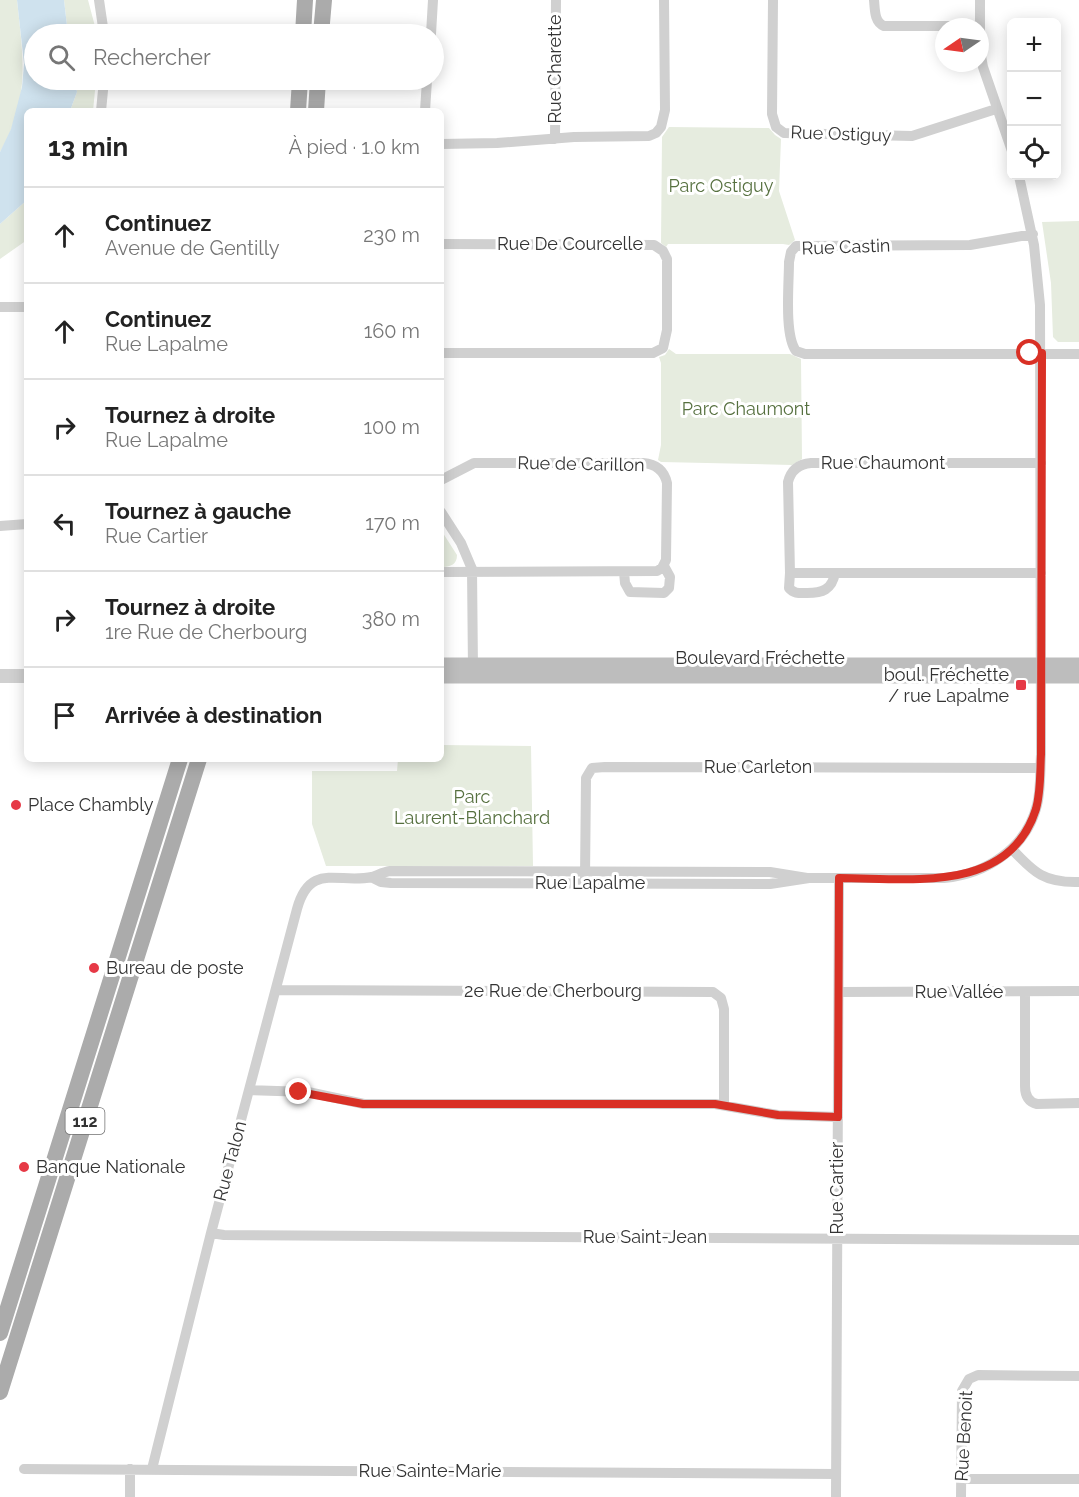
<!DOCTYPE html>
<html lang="fr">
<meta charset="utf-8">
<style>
:root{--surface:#fff;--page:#f2f2f2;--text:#222;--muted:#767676;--line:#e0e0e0}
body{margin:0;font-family:Raleway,sans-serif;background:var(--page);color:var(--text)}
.controls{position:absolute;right:18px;top:18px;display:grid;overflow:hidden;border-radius:9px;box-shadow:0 3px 15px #0003}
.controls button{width:54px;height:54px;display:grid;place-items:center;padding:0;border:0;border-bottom:2px solid var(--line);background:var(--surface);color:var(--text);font:30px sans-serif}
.compass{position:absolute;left:935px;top:18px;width:54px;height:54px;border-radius:50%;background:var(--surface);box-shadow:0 3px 15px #0003;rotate:257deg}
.stop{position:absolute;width:18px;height:18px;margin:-14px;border:4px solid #d93025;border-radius:50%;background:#fff}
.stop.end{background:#d93025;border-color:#fff;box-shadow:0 2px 6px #0008}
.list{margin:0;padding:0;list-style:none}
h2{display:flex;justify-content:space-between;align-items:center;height:78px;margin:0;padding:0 24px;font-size:26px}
h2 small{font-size:20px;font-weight:400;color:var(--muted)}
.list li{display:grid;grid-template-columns:39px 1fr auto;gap:18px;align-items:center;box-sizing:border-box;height:96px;padding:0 24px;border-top:2px solid var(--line)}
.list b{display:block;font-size:22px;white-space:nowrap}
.list p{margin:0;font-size:20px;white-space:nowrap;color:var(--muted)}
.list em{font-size:20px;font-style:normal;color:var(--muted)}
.icon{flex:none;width:33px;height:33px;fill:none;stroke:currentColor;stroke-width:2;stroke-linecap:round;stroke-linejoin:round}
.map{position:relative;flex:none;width:1079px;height:1497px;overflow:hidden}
.search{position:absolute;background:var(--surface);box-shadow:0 3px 15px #0003;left:24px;top:24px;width:420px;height:66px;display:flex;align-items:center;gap:15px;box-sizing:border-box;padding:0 21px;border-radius:33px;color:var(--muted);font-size:22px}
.panel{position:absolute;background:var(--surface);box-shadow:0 3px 15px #0003;left:24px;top:108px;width:420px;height:654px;border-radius:9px}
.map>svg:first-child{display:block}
.green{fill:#e6ecdf}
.water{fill:#cfe2ee}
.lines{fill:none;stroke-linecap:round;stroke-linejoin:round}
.minor{stroke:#d0d0d0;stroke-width:10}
.tertiary{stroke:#d0d0d0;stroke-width:14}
.secondary{stroke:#bdbdbd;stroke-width:15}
.primary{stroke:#ababab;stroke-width:16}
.route{stroke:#d93025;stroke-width:8}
.poi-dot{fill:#e63946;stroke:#fff;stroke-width:2}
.labels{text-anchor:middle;stroke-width:6;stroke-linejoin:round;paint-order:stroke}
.shield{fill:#fff;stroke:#707070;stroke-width:1.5}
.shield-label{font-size:16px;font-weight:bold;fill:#333}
.street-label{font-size:18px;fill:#333;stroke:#fff}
.park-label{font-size:18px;fill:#56703f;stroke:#fff}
.poi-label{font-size:18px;fill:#333;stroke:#fff;text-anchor:start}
</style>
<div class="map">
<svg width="1079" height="1497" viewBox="0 0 1079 1497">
<rect width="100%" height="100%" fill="#fff"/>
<!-- green -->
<path class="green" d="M 0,0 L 17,0 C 23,56 31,100 0,152 Z
M 64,0 L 88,0 L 97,34 L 68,34 Z
M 75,80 L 96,80 L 93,111 L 70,111 L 77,92 Z
M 669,127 L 769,128 L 775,135 L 781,139 L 779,191 L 795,240 L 789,245 L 783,244 L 668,244 L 666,247 L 661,243 L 662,137 Z
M 27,200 L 27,240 L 0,259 L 0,224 Z
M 1079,221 L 1079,342 L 1058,342 L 1053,337 L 1051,283 L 1042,222 Z
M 669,349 L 676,354 L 790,354 L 801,359 L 802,459 L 792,465 L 661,462 L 658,460 L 661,445 L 661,363 L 659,357 L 665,355 Z
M 441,530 L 457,555 C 457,565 450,567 441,567 Z
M 441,745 L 531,746 L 533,866 L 326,866 L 312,824 L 312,771 L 397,771 L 398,759 L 441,759 Z"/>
<!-- water -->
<path class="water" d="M 17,0 L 64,0 L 68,34 L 34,34 L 34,80 L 75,80 L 77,92 L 70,111 L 27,111 L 27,200 L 0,224 L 0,152 L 11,129 L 22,87 L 24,64 Z"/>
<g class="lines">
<!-- minor -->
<path class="minor" d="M 99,0 L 104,34
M 773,0 L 772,114 L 776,127 L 784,133 L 912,136 L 996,109
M 874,0 C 875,9 874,22 884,26 L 980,26
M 980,0 L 980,50 L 983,67 L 1012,151
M 431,34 L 433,0
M 101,111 L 104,80
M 425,111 L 427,80
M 555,139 L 556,0
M 441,144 L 497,143 L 574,137 L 649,136 L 656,133 L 661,127 L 665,110 L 664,0
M 1033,234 L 970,245 L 796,246 L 791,252 L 789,262 C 789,284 784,335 796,351 L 805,354 L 1079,354
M 441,244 L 654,245 L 663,251 L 667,259 L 667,330 L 663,348 L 653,353 L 441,353
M 0,307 L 27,307
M 441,480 L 474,463 L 643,463 C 656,464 664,470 667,483 L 666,560 L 662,568 L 657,571 L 441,572
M 441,512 L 461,543 L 472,569 L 473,670
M 0,526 L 27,524
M 624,572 L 625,583 L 630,592 L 664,593 L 669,588 L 670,577 L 664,566
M 790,573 L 789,588 C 794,594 800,593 807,593 C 822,593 832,590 835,573
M 1041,573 L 790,573 L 788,482 C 791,470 799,464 811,463 L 1041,463
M 1012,849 C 1034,873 1045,883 1079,882
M 371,877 L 381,882 L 391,883 L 770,884 L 809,878 L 944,878 C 986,874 1026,849 1037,805 C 1041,789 1040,771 1041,754 L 1040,305 L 1034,245 L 1019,176
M 585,878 L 586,778 L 592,768 L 605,767 L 1040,768
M 276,990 L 713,992 L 721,998 L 724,1009 L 724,1105
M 839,992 L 1079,991
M 1025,992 L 1025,1086 C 1025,1095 1028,1102 1037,1104 L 1079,1103
M 249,1090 L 308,1092 L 364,1104 L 715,1104 L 778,1115 L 838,1117
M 211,1233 L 224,1235 L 1079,1240
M 24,1469 L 836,1474
M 130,1469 L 130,1497
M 152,1469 L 211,1233 L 297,909 C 310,862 338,884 372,877 C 378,875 383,872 390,871 L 770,872 L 807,878
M 962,1479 L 1079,1479
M 836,1497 L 839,878
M 961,1497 L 962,1391 L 969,1379 L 978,1375 L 1079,1376"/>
<!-- tertiary -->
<path class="tertiary" d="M 0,676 L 27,676"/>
<!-- secondary -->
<path class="secondary" d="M 441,665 L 1079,665
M 441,676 L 1079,676"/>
<!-- primary -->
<path class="primary" d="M 303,34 L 305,0
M 321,34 L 324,0
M 298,111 L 300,80
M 316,111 L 318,80
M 0,1333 L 180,759
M 0,1392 L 199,759"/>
</g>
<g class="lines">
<!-- route -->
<path class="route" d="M 299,1092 L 363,1104 L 715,1104 L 778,1115 L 838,1117 L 839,878 C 909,878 1009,895 1036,809 C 1041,791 1040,772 1041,754 L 1042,353 L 1030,353"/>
</g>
<!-- markers -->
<g class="poi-dot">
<rect x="1015" y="679" width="12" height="12" rx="3"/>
<circle cx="16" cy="805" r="6"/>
<circle cx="94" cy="968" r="6"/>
<circle cx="24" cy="1167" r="6"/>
</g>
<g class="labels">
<!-- shield labels -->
<rect class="shield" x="65.5" y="1108" width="39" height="26" rx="4.5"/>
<g class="shield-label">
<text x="85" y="1127">112</text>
</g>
<!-- street labels -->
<g class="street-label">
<text transform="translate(555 69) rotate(-90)" y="6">Rue Charette</text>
<text transform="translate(841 134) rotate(2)" y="6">Rue Ostiguy</text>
<text x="570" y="250">Rue De Courcelle</text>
<text transform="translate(846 247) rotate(-2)" y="6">Rue Castin</text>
<text x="883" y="469">Rue Chaumont</text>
<text transform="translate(581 464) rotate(1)" y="6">Rue de Carillon</text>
<text x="760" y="664">Boulevard Fréchette</text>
<text x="758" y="773">Rue Carleton</text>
<text x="590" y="889">Rue Lapalme</text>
<text x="553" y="997">2e Rue de Cherbourg</text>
<text x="959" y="998">Rue Vallée</text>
<text transform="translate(230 1161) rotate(-75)" y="6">Rue Talon</text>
<text transform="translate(837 1188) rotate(-90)" y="6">Rue Cartier</text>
<text x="645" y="1243">Rue Saint-Jean</text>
<text transform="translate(964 1436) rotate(-87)" y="6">Rue Benoit</text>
<text x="430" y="1477">Rue Sainte-Marie</text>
</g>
<!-- park labels -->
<g class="park-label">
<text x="721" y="192">Parc Ostiguy</text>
<text x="746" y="415">Parc Chaumont</text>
<text x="472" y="803">Parc<tspan x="472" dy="21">Laurent-Blanchard</tspan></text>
</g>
<!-- poi labels -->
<g class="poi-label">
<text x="1009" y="681" text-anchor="end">boul. Fréchette<tspan x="1009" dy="21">/ rue Lapalme</tspan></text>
<text x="28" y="811">Place Chambly</text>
<text x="106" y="974">Bureau de poste</text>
<text x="36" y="1173">Banque Nationale</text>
</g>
</g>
</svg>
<div class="controls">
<button>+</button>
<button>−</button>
<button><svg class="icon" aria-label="locate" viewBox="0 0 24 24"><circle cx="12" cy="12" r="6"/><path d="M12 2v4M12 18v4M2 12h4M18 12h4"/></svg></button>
</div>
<svg class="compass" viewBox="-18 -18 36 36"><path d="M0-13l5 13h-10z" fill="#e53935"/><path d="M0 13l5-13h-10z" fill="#767676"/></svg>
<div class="stop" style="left:1030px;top:353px"></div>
<div class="stop end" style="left:299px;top:1092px"></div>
<div class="search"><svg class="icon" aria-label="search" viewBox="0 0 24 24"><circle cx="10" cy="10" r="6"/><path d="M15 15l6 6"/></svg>Rechercher</div>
<section class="panel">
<h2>13 min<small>À pied · 1.0 km</small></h2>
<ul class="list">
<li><svg class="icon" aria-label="ahead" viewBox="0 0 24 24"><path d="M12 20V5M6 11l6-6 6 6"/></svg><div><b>Continuez</b><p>Avenue de Gentilly</p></div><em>230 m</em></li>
<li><svg class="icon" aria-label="ahead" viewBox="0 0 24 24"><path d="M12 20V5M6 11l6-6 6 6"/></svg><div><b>Continuez</b><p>Rue Lapalme</p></div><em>160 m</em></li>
<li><svg class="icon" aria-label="right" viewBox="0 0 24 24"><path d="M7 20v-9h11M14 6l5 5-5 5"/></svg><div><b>Tournez à droite</b><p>Rue Lapalme</p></div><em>100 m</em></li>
<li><svg class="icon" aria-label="left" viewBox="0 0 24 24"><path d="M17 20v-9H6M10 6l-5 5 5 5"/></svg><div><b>Tournez à gauche</b><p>Rue Cartier</p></div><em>170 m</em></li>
<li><svg class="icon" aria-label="right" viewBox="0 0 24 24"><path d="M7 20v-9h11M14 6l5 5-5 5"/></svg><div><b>Tournez à droite</b><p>1re Rue de Cherbourg</p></div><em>380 m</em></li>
<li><svg class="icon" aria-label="arrive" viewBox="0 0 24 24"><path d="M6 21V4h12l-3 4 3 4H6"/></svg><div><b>Arrivée à destination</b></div></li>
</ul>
</section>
</div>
